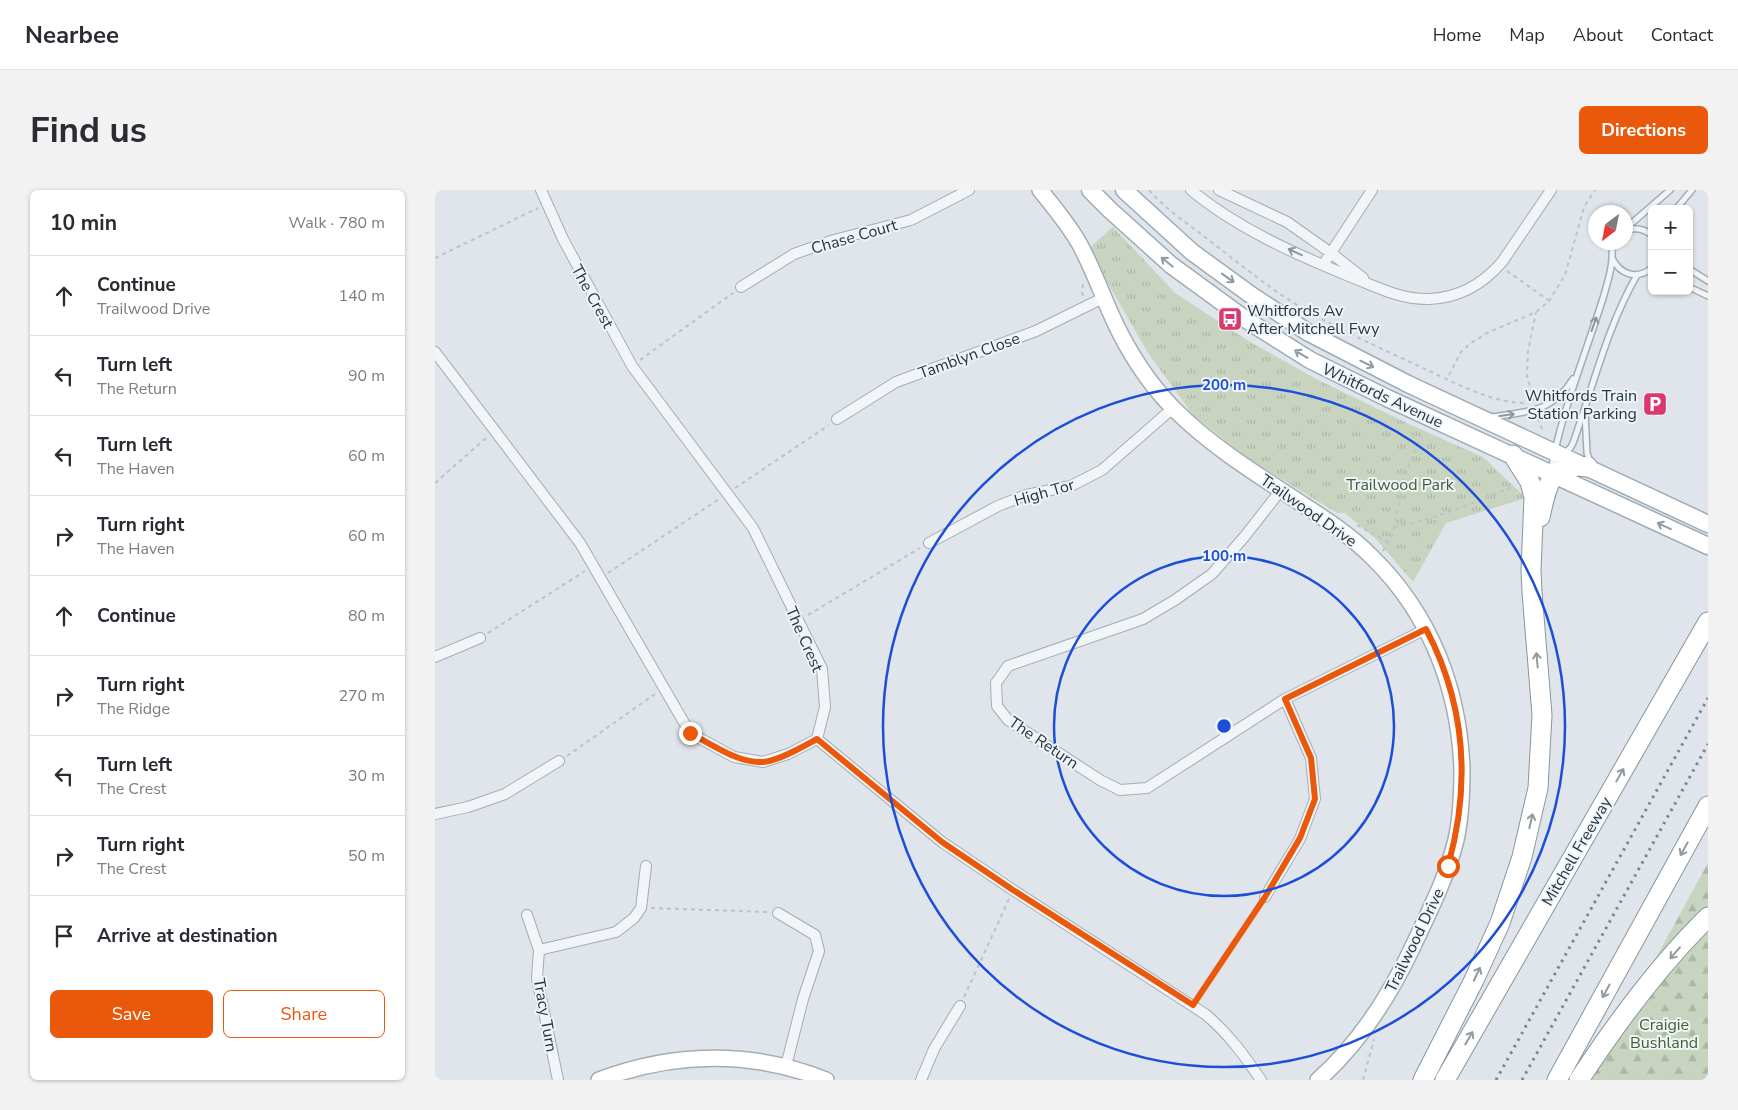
<!DOCTYPE html>
<meta charset="utf-8">
<style>
:root{--surface:#fff;--page:#f2f2f3;--text:#2b2b33;--muted:#7c7c81;--line:#e1e1e2;--accent:#ea580c}
body{margin:0;font-family:"Nunito Sans",sans-serif;background:var(--page);color:var(--text)}
.controls{position:absolute;right:15px;top:15px;display:grid;overflow:hidden;border-radius:8px;box-shadow:0 1px 4px #0004}
.controls button{width:45px;height:45px;display:grid;place-items:center;padding:0;border:0;border-bottom:1px solid var(--line);background:var(--surface);color:var(--text);font:25px sans-serif}
.compass{position:absolute;left:1153px;top:15px;width:45px;height:45px;border-radius:50%;background:var(--surface);box-shadow:0 1px 4px #0004;rotate:212deg}
.stop{position:absolute;width:15px;height:15px;margin:-11px;border:4px solid #ea580c;border-radius:50%;background:#fff}
.stop.end{background:#ea580c;border-color:#fff;box-shadow:0 1px 5px #0008}
.list{margin:0;padding:0;list-style:none}
h2{display:flex;justify-content:space-between;align-items:center;height:65px;margin:0;padding:0 20px;font-size:21px}
h2 small{font-size:16px;font-weight:400;color:var(--muted)}
.list li{display:grid;grid-template-columns:32px 1fr auto;gap:15px;align-items:center;box-sizing:border-box;height:80px;padding:0 20px;border-top:1px solid var(--line)}
.list b{display:block;font-size:19px;white-space:nowrap}
.list p{margin:0;font-size:16px;white-space:nowrap;color:var(--muted)}
.list em{font-size:16px;font-style:normal;color:var(--muted)}
.actions{display:flex;gap:10px;padding:15px 20px}
.actions a{flex:1;padding:11px 0;border:1px solid var(--accent);border-radius:8px;text-align:center;font-size:18px;color:var(--accent)}
.actions .main{background:var(--accent);color:#fff}
.icon{flex:none;width:28px;height:28px;fill:none;stroke:currentColor;stroke-width:2;stroke-linecap:round;stroke-linejoin:round}
.map{position:relative;flex:none;width:1273px;height:890px;overflow:hidden;border-radius:8px}
header{display:flex;align-items:center;gap:30px;box-sizing:border-box;height:70px;padding:0 25px;background:var(--surface);border-bottom:1px solid var(--line)}
header strong{font-size:24px}
nav{display:flex;gap:28px;margin-inline-start:auto;font-size:18px}
.intro{display:flex;align-items:center;justify-content:space-between;box-sizing:border-box;height:120px;padding:0 30px}
h1{margin:0;font-size:35px}
.button{padding:12px 22px;border-radius:8px;background:var(--accent);color:#fff;font-size:18px;font-weight:700}
main{display:flex;gap:30px;padding:0 30px}
aside{flex:1;background:var(--surface);border-radius:8px;box-shadow:0 1px 4px #0004}
.map>svg:first-child{display:block}
.forest{fill:url(#forest-firs)}
.park{fill:url(#park-tufts)}
.lines{fill:none;stroke-linecap:round;stroke-linejoin:round}
.lane-casing{stroke:#a4adb4;stroke-width:8}
.street-casing{stroke:#a4adb4;stroke-width:12}
.secondary-casing{stroke:#a4adb4;stroke-width:18}
.primary-casing{stroke:#9dacb6;stroke-width:19}
.highway-casing{stroke:#8596a1;stroke-width:21}
.path{stroke:#bdc3c8;stroke-width:2;stroke-dasharray:4 4;stroke-linecap:butt}
.lane{stroke:#f2f5f7;stroke-width:5}
.street{stroke:#f2f5f7;stroke-width:10}
.secondary{stroke:#fff;stroke-width:15}
.primary{stroke:#fff;stroke-width:16}
.highway{stroke:#fff;stroke-width:19}
.rail{stroke:#778895;stroke-width:3;stroke-dasharray:2.5 5;stroke-linecap:butt}
.oneway{stroke:#8c969c}
.oneway2{stroke:#929aa0}
.route{stroke:#ea580c;stroke-width:6}
.ring{fill:none;stroke:#1d4ed8;stroke-width:2.5}
.labels{text-anchor:middle;stroke-width:4;stroke-linejoin:round;paint-order:stroke}
.street-label{font-size:16px;fill:#263642;stroke:#eef4f7}
.poi-label{font-size:16px;fill:#263642;stroke:#eef4f7;text-anchor:start}
.park-label{font-size:16px;fill:#435f32;stroke:#eef4f7}
.centre{fill:#1d4ed8;stroke:#eef4f7;stroke-width:2.5}
.ring-label{font-size:15px;text-anchor:middle;font-weight:bold;fill:#1d4ed8;stroke:#eef4f7;stroke-width:4;stroke-linejoin:round;paint-order:stroke}
</style>
<header>
<strong>Nearbee</strong>
<nav><a>Home</a><a>Map</a><a>About</a><a>Contact</a></nav>
</header>
<div class="intro"><h1>Find us</h1><a class="button">Directions</a></div>
<main>
<aside>
<h2>10 min<small>Walk · 780 m</small></h2>
<ul class="list">
<li><svg class="icon" aria-label="ahead" viewBox="0 0 24 24"><path d="M12 20V5M6 11l6-6 6 6"/></svg><div><b>Continue</b><p>Trailwood Drive</p></div><em>140 m</em></li>
<li><svg class="icon" aria-label="left" viewBox="0 0 24 24"><path d="M17 20v-9H6M10 6l-5 5 5 5"/></svg><div><b>Turn left</b><p>The Return</p></div><em>90 m</em></li>
<li><svg class="icon" aria-label="left" viewBox="0 0 24 24"><path d="M17 20v-9H6M10 6l-5 5 5 5"/></svg><div><b>Turn left</b><p>The Haven</p></div><em>60 m</em></li>
<li><svg class="icon" aria-label="right" viewBox="0 0 24 24"><path d="M7 20v-9h11M14 6l5 5-5 5"/></svg><div><b>Turn right</b><p>The Haven</p></div><em>60 m</em></li>
<li><svg class="icon" aria-label="ahead" viewBox="0 0 24 24"><path d="M12 20V5M6 11l6-6 6 6"/></svg><div><b>Continue</b></div><em>80 m</em></li>
<li><svg class="icon" aria-label="right" viewBox="0 0 24 24"><path d="M7 20v-9h11M14 6l5 5-5 5"/></svg><div><b>Turn right</b><p>The Ridge</p></div><em>270 m</em></li>
<li><svg class="icon" aria-label="left" viewBox="0 0 24 24"><path d="M17 20v-9H6M10 6l-5 5 5 5"/></svg><div><b>Turn left</b><p>The Crest</p></div><em>30 m</em></li>
<li><svg class="icon" aria-label="right" viewBox="0 0 24 24"><path d="M7 20v-9h11M14 6l5 5-5 5"/></svg><div><b>Turn right</b><p>The Crest</p></div><em>50 m</em></li>
<li><svg class="icon" aria-label="arrive" viewBox="0 0 24 24"><path d="M6 21V4h12l-3 4 3 4H6"/></svg><div><b>Arrive at destination</b></div></li>
</ul>
<div class="actions"><a class="main">Save</a><a>Share</a></div>
</aside>
<div class="map">
<svg width="1273" height="890" viewBox="0 0 1273 890">
<defs>
<pattern id="forest-firs" width="22" height="20" patternUnits="userSpaceOnUse" patternTransform="scale(1.25)"><rect width="22" height="20" fill="#c8d4bf"/><path d="M5 1l3.5 6h-7zM16 11l3.5 6h-7z" fill="#acb7a5"/></pattern>
<pattern id="park-tufts" width="24" height="20" patternUnits="userSpaceOnUse" patternTransform="scale(1.25)"><rect width="24" height="20" fill="#c8d4bf"/><path d="M3 7l-1-3M5 7V3M7 7l1-3M15 17l-1-3M17 17v-4M19 17l1-3" fill="none" stroke="#acb7a5"/></pattern>
</defs>
<rect width="100%" height="100%" fill="#dfe5ea"/>
<!-- forest -->
<path class="forest" d="M 1273,673 L 1273,890 L 1154,890 Z"/>
<!-- park -->
<path class="park" d="M 678,37 L 740,103 L 812,150 L 881,189 L 974,234 L 1048,267 L 1091,308 L 1011,333 L 978,392 L 941,349 L 910,323 L 902,323 L 814,269 L 758,225 L 713,163 L 653,59 Z"/>
<g class="lines">
<defs>
<path id="lane" d="M 1241,19 L 1257,0
M 1190,39 L 1235,0
M 1192,40 C 1201,37 1209,39 1217,45
M 1177,68 C 1185,85 1202,90 1217,78
M 1254,79 L 1273,91
M 1254,97 L 1273,106
M 1150,223 L 1152,263 L 1156,274
M 1055,227 C 1091,222 1117,223 1138,189
M 1129,264 L 1136,257 L 1138,253 C 1158,197 1172,137 1202,85
M 1116,280 C 1127,220 1151,163 1169,105 C 1172,94 1177,79 1177,68 C 1177,62 1177,58 1178,52"/>
<path id="street" d="M 756,0 C 800,37 860,64 914,86 C 940,96 965,110 994,109 C 1023,108 1048,94 1067,72 L 1116,0
M 784,0 L 852,32 L 896,63 L 928,88
M 888,75 L 937,0
M 306,97 L 359,64 L 399,50 L 476,30 L 534,0
M 0,162 L 145,353 L 255,543 L 299,567 L 328,572 L 353,564 L 382,549 L 390,517 L 387,479 L 318,338 L 197,176 L 128,49 L 106,0
M 402,229 L 461,192 L 601,141 L 670,107
M 846,300 L 810,346 L 777,384 L 740,410 L 708,429 L 573,476 L 561,493 L 562,516 L 573,530 L 665,590 L 685,600 L 712,598 L 850,509 L 991,439
M 494,353 L 563,316 L 591,305 L 636,296 L 667,280 L 738,218
M 0,467 L 45,448
M 382,549 L 507,652 L 578,700 L 770,824 C 793,843 809,865 826,890
M 0,624 L 33,617 L 70,604 L 124,571
M 830,707 L 865,649 L 880,609 L 876,568 L 850,509
M 343,723 L 380,745 L 384,761 L 368,809 L 351,876
M 92,725 L 104,760 L 102,788 L 123,890
M 104,760 L 181,742 L 199,728 L 206,718 L 211,676
M 486,890 L 499,859 L 525,816"/>
<path id="secondary" d="M 605,0 C 619,17 633,34 644,53 C 660,82 670,114 685,143 C 699,170 718,198 739,219 C 777,257 823,285 867,314 C 892,330 916,346 937,367 C 995,424 1024,498 1027,579 C 1027,603 1026,627 1021,650 C 1012,686 996,718 980,752 C 956,804 926,852 883,890
M 164,890 C 238,862 317,860 391,890"/>
<path id="primary" d="M 655,0 L 675,20 L 736,75 L 810,129 L 875,170 L 952,208 L 1273,356
M 689,0 L 757,62 L 816,105 L 874,143 L 973,194 L 1273,334"/>
<path id="highway" d="M 1105,327 C 1112,297 1114,271 1153,277
M 988,890 L 1039,790 L 1065,733 L 1087,667 L 1103,598 L 1107,525 L 1097,402 L 1096,380 L 1099,307 L 1095,292 L 1078,265
M 1010,890 L 1273,432
M 1122,890 L 1273,616
M 1144,890 C 1182,832 1223,776 1273,727"/>
</defs>
<!-- lane casing -->
<use href="#lane" class="lane-casing"/>
<!-- street casing -->
<use href="#street" class="street-casing"/>
<!-- secondary casing -->
<use href="#secondary" class="secondary-casing"/>
<!-- primary casing -->
<use href="#primary" class="primary-casing"/>
<!-- highway casing -->
<use href="#highway" class="highway-casing"/>
<!-- path -->
<path class="path" d="M 714,0 C 731,20 755,35 775,51 C 798,69 821,87 845,104 C 888,133 943,157 990,179 C 1021,193 1054,212 1089,213
M 0,68 L 103,18
M 1072,81 L 1113,110
M 648,94 L 647,103 L 649,106
M 205,170 L 298,103
M 1014,185 L 1026,162 L 1036,153 L 1052,143 L 1101,122 L 1114,111 L 1130,85 L 1149,17 L 1160,0
M 1099,211 L 1092,186 L 1093,161 L 1101,122
M 1103,228 L 1108,242
M 0,293 L 51,248
M 300,298 L 394,235
M 922,335 L 953,352
M 959,337 C 1002,329 1040,312 1080,296
M 948,361 L 958,343 L 969,289 L 986,245
M 173,383 L 284,309
M 373,425 L 485,358
M 53,443 L 150,381
M 132,566 L 220,504
M 216,718 L 333,722
M 529,807 L 574,709
M 763,807 L 825,715
M 928,890 L 939,849"/>
<!-- lane -->
<use href="#lane" class="lane"/>
<!-- street -->
<use href="#street" class="street"/>
<!-- secondary -->
<use href="#secondary" class="secondary"/>
<!-- primary -->
<use href="#primary" class="primary"/>
<!-- highway -->
<use href="#highway" class="highway"/>
<!-- rail -->
<path class="rail" d="M 1061,890 L 1273,508
M 1087,890 L 1273,554"/>
</g>
<!-- one-way arrows -->
<defs><path id="oneway-shaft" d="M-6 0H5M1.5-3L5.5 0L1.5 3" fill="none" stroke-width="1.6" stroke-linecap="round" stroke-linejoin="round" transform="scale(1.25)"/></defs>
<g class="oneway">
<use href="#oneway-shaft" transform="translate(860 62) rotate(-155)"/>
<use href="#oneway-shaft" transform="translate(1159 134) rotate(-71)"/>
<use href="#oneway-shaft" transform="translate(1072 225) rotate(-8)"/>
</g>
<g class="oneway2">
<use href="#oneway-shaft" transform="translate(732 72) rotate(-141)"/>
<use href="#oneway-shaft" transform="translate(793 88) rotate(36)"/>
<use href="#oneway-shaft" transform="translate(866 164) rotate(-149)"/>
<use href="#oneway-shaft" transform="translate(932 174) rotate(26)"/>
<use href="#oneway-shaft" transform="translate(1229 336) rotate(-155)"/>
<use href="#oneway-shaft" transform="translate(1102 470) rotate(-95)"/>
<use href="#oneway-shaft" transform="translate(1185 585) rotate(-60)"/>
<use href="#oneway-shaft" transform="translate(1096 631) rotate(-77)"/>
<use href="#oneway-shaft" transform="translate(1249 659) rotate(119)"/>
<use href="#oneway-shaft" transform="translate(1240 763) rotate(131)"/>
<use href="#oneway-shaft" transform="translate(1042 784) rotate(-65)"/>
<use href="#oneway-shaft" transform="translate(1171 801) rotate(119)"/>
<use href="#oneway-shaft" transform="translate(1034 848) rotate(-60)"/>
</g>
<g class="lines">
<!-- route -->
<path class="route" d="M 255,543 C 276,554 303,573 327,572 C 342,572 369,556 382,549 L 507,652 L 578,700 L 758,815 L 830,707 L 865,648 L 880,609 L 876,568 L 850,509 L 991,439 C 1031,515 1036,594 1013,676"/>
</g>
<!-- distance rings -->
<g class="ring">
<circle cx="789" cy="536" r="170"/>
<circle cx="789" cy="536" r="341"/>
</g>
<!-- icons -->
<defs>
<symbol id="bus-square" viewBox="-11 -11 22 22"><rect x="-9" y="-9" width="18" height="18" rx="4" fill="#da386f" stroke="#eef4f7"/><path d="M-5-6H5V4H4V6H2V4H-2V6H-4V4H-5ZM-3.5-4V0h7V-4ZM-3.5 1.2v1.5H-2V1.2ZM2 1.2v1.5H3.5V1.2Z" fill="#fff"/></symbol>
<symbol id="parking-square" viewBox="-11 -11 22 22"><rect x="-9" y="-9" width="18" height="18" rx="4" fill="#da386f" stroke="#eef4f7"/><path d="M-3.5-5.5H1a3.5 3.5 0 0 1 0 7H-1V5.5H-3.5ZM-1-3.4V-.6H.8a1.4 1.4 0 0 0 0-2.8Z" fill="#fff"/></symbol>
</defs>
<g fill-rule="evenodd">
<use href="#bus-square" x="781" y="115" width="28" height="28"/>
<use href="#parking-square" x="1206" y="200" width="28" height="28"/>
</g>
<g class="labels">
<!-- street labels -->
<g class="street-label">
<text transform="translate(419 46) rotate(-16)" y="6">Chase Court</text>
<text transform="translate(158 106) rotate(61)" y="6">The Crest</text>
<text transform="translate(534 165) rotate(-20)" y="6">Tamblyn Close</text>
<text transform="translate(948 205) rotate(25)" y="6">Whitfords Avenue</text>
<text transform="translate(609 302) rotate(-16)" y="6">High Tor</text>
<text transform="translate(874 320) rotate(35)" y="6">Trailwood Drive</text>
<text transform="translate(370 449) rotate(66)" y="6">The Crest</text>
<text transform="translate(609 552) rotate(34)" y="6">The Return</text>
<text transform="translate(1141 661) rotate(-60)" y="6">Mitchell Freeway</text>
<text transform="translate(979 750) rotate(-64)" y="6">Trailwood Drive</text>
<text transform="translate(111 825) rotate(80)" y="6">Tracy Turn</text>
</g>
<!-- poi labels -->
<g class="poi-label">
<text x="812" y="126">Whitfords Av<tspan x="812" dy="18">After Mitchell Fwy</tspan></text>
<text x="1202" y="211" text-anchor="end">Whitfords Train<tspan x="1202" dy="18">Station Parking</tspan></text>
</g>
<!-- park labels -->
<g class="park-label">
<text x="965" y="300">Trailwood Park</text>
<text x="1229" y="840">Craigie<tspan x="1229" dy="18">Bushland</tspan></text>
</g>
</g>
<circle cx="789" cy="536" r="8" class="centre"/>
<g class="ring-label">
<text x="789" y="200">200 m</text>
<text x="789" y="371">100 m</text>
</g>
</svg>
<div class="controls">
<button>+</button>
<button>−</button>
</div>
<svg class="compass" viewBox="-18 -18 36 36"><path d="M0-13l5 13h-10z" fill="#e53935"/><path d="M0 13l5-13h-10z" fill="#7c7c81"/></svg>
<div class="stop" style="left:1013px;top:676px"></div>
<div class="stop end" style="left:255px;top:543px"></div>
</div>
</main>
